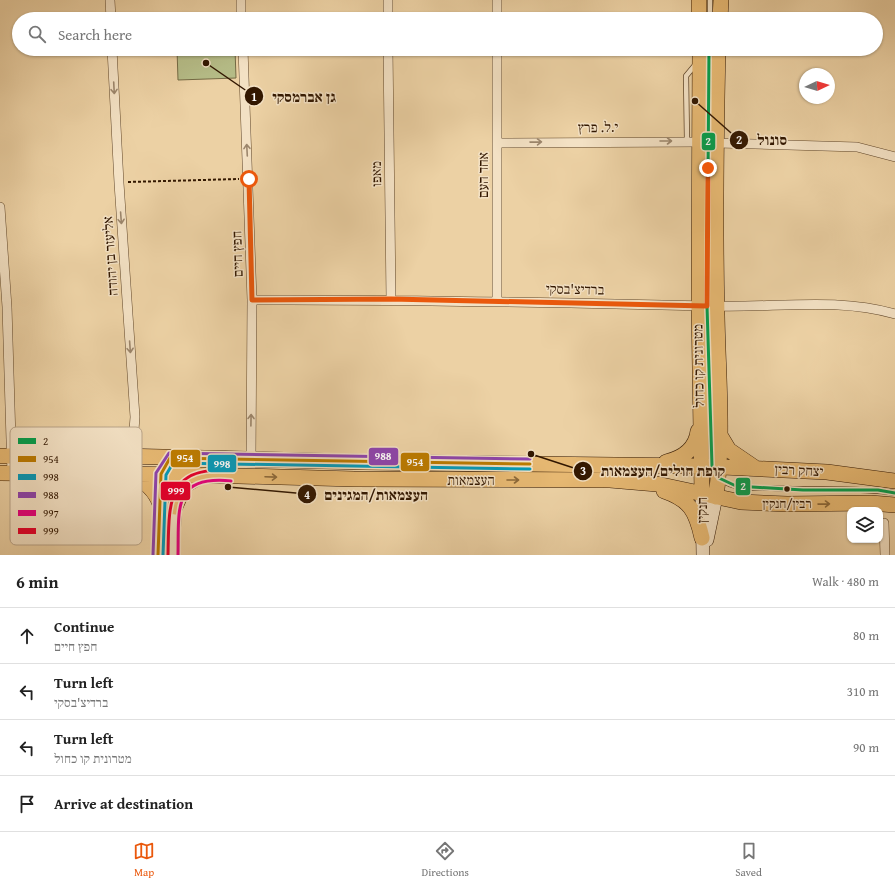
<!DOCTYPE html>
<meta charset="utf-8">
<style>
:root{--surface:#fff;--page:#f6f6f6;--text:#222;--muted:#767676;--line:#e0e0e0;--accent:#ea580c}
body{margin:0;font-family:"Gentium Book Plus","Frank Ruhl Libre",serif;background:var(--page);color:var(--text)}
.controls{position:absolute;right:12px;bottom:12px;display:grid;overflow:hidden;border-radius:8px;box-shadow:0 1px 3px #0004}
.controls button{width:36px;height:36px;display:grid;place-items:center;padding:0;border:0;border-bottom:1px solid var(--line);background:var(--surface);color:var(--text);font:20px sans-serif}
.compass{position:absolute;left:799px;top:68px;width:36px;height:36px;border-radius:50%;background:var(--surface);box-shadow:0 1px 3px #0004;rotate:86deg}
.stop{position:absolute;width:12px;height:12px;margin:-9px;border:3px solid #ea580c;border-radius:50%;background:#fff}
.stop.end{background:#ea580c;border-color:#fff;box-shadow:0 1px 4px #0008}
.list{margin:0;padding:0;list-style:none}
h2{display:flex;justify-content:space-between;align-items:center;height:52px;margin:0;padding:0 16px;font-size:17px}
h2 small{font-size:13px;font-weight:400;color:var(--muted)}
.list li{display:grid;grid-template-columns:26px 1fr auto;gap:12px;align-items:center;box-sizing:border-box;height:56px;padding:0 16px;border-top:1px solid var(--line)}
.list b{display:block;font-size:15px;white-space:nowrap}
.list p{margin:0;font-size:13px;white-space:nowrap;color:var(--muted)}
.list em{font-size:13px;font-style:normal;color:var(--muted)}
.icon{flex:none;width:22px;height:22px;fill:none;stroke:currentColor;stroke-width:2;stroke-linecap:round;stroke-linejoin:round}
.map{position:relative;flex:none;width:895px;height:555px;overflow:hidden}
.search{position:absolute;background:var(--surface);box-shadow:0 1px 3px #0004;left:12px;right:12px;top:12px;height:44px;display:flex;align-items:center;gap:10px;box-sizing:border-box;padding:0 14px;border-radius:22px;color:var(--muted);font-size:15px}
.sheet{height:276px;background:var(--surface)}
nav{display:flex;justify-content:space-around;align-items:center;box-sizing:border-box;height:56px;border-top:1px solid var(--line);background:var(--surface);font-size:11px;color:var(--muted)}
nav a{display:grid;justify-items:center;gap:2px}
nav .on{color:var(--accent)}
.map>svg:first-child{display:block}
.green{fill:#b5bc87;stroke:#746a44}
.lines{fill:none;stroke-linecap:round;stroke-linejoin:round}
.lane-casing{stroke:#604629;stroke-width:6}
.street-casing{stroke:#604629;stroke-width:10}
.secondary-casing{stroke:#321700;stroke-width:14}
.primary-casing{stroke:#321700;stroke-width:16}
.path{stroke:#321700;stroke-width:2;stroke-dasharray:3 2;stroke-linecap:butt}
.lane{stroke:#f3e1c4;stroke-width:4.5}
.street{stroke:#f3e1c4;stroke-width:9}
.secondary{stroke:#f3e1c4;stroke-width:13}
.primary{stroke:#e6b872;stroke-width:15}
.bus-1-casing{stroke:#f3e1c4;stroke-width:6}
.bus-2-casing{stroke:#f3e1c4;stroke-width:6}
.bus-3-casing{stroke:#f3e1c4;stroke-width:6}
.bus-4-casing{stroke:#f3e1c4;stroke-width:6}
.bus-5-casing{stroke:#f3e1c4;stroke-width:6}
.bus-6-casing{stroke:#f3e1c4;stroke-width:6}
.bus-1{stroke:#029f4d;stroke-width:3}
.bus-2{stroke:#bc7b00;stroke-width:3}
.bus-3{stroke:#059ab9;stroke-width:3}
.bus-4{stroke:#8e44ad;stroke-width:3}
.bus-5{stroke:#e5007d;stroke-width:3}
.bus-6{stroke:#e4002b;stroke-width:3}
.oneway{stroke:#9c866c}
.oneway2{stroke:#8c6839}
.route{stroke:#ea580c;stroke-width:5}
.bus-dot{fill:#321700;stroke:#f3e1c4;stroke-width:1.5}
.labels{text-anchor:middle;stroke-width:3;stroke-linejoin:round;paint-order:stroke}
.bus-label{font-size:13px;fill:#321700;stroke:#f3e1c4}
.street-label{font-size:14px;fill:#321700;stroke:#f3e1c4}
.key{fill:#f3e1c4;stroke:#b9a489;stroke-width:1}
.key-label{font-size:11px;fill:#321700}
.leader{fill:none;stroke:#321700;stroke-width:1.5}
.callout-dot{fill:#321700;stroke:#f3e1c4;stroke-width:1.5}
.mark-label{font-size:12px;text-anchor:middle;font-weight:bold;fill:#fff}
.callout-label{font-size:15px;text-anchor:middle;font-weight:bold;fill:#321700;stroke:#f3e1c4;stroke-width:3;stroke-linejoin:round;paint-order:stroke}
.line-badge{stroke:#f3e1c4;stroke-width:1.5}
.badge-label{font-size:11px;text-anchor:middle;font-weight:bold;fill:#fff}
</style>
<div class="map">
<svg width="895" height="555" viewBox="0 0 895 555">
<rect width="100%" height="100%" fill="#ecd1a4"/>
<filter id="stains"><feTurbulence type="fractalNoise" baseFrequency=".005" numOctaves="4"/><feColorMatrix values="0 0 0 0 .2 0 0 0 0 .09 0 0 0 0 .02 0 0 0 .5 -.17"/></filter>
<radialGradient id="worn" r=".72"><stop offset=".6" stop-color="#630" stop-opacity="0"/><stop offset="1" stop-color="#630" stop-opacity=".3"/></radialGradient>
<!-- green -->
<path class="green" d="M 177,49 L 235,49 L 236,78 L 178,80 Z"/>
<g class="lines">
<defs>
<path id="lane" d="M 710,19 L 710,0
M 709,49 L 707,306 L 712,464
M 687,141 L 686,76 L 696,64
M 721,479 C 734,490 755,488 772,488 C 811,491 856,487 895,493"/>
<path id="street" d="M 110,0 L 111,19
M 241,0 L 241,19
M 388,0 L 388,19
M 497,19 L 497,0
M 112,49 L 119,183 L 135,417 L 133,443 L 121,456
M 243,49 L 252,300 L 251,459
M 388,49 L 391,299
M 497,143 L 700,142
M 718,143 L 857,147 L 895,157
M 0,207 L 7,307 L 12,473
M 252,300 C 407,299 561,303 715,306 C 775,308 837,297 895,314
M 497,301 L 497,49
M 884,523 L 885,555"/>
<path id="secondary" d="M 173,465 L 176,474 L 173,555
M 702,493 L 703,555
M 707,540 L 716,497
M 158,555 L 161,474 L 170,458"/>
<path id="primary" d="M 699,0 L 699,19
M 720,19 L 721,0
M 700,49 L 699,306 L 702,493
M 720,435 L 729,450 L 754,467
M 0,456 L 121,456 L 364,462 L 702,466 L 827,472 L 895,481
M 666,462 C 683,458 696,449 698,431
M 0,473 L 203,475 L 354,479 L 610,480 L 657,484 L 741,502 L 787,504 L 871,503 L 895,505
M 131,475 C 145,481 155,490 160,504
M 664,491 C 690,500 696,511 702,538
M 716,497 C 724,437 718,375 717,315 C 715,227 716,138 718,49
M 175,507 L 185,485 L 203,475"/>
</defs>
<!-- lane casing -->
<use href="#lane" class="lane-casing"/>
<!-- street casing -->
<use href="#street" class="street-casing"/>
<!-- secondary casing -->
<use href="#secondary" class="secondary-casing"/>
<!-- primary casing -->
<use href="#primary" class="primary-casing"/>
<!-- path -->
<path class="path" d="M 128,182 L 239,179"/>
<!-- lane -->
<use href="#lane" class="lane"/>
<!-- street -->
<use href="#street" class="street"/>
<!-- secondary -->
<use href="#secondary" class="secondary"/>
<!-- primary -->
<use href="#primary" class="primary"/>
<defs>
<path id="bus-1" d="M 709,49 L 707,306 L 712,466 L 719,478 L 736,486 L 803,490 L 878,490 L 895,493"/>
<path id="bus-2" d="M 158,555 L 161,474 L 170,458 L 530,464"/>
<path id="bus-3" d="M 163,555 L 166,475 L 173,463 L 530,469"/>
<path id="bus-4" d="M 153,555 L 156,473 L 169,453 L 530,459"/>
<path id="bus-5" d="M 178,555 C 179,509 172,475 231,481"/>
<path id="bus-6" d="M 168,555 C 169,503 166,464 233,471"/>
</defs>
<!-- bus-1 casing -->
<use href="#bus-1" class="bus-1-casing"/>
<!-- bus-2 casing -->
<use href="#bus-2" class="bus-2-casing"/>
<!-- bus-3 casing -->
<use href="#bus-3" class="bus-3-casing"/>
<!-- bus-4 casing -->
<use href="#bus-4" class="bus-4-casing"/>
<!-- bus-5 casing -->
<use href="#bus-5" class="bus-5-casing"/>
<!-- bus-6 casing -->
<use href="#bus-6" class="bus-6-casing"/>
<!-- bus-1 -->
<use href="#bus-1" class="bus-1"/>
<!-- bus-2 -->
<use href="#bus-2" class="bus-2"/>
<!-- bus-3 -->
<use href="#bus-3" class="bus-3"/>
<!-- bus-4 -->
<use href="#bus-4" class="bus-4"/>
<!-- bus-5 -->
<use href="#bus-5" class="bus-5"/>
<!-- bus-6 -->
<use href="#bus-6" class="bus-6"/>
</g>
<!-- one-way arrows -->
<defs><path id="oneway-shaft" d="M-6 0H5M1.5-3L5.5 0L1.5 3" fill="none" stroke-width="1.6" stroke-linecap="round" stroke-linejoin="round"/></defs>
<g class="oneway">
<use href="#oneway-shaft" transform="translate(114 88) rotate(87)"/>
<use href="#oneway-shaft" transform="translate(666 141)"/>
<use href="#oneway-shaft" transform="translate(536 142) rotate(-1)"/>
<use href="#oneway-shaft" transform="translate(247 150) rotate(-93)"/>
<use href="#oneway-shaft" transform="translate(121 218) rotate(86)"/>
<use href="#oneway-shaft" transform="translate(130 347) rotate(86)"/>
<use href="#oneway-shaft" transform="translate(251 420) rotate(-89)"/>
</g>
<g class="oneway2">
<use href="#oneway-shaft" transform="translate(271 477) rotate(2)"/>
<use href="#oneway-shaft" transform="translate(513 480)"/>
<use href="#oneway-shaft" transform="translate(824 504) rotate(-1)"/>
</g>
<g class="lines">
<!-- route -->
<path class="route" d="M 249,179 L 252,300 L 391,299 L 707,306 L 708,168"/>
</g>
<!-- markers -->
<circle class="bus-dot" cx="787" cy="489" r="3.5"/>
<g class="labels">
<!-- bus labels -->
<g class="bus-label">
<text x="787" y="508">רבין/חנקין</text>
</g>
<!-- street labels -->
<g class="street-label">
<text transform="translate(598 127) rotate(-1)" y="5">י.ל. פרץ</text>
<text transform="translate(376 174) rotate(-91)" y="5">מאפו</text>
<text transform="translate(483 175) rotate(-90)" y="5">אחד העם</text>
<text transform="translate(237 254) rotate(-92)" y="5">חפץ חיים</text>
<text transform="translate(110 256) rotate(-94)" y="5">אליעזר בן יהודה</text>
<text transform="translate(575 289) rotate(1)" y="5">ברדיצ'בסקי</text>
<text transform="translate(698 366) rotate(-91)" y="5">מטרונית קו כחול</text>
<text transform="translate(799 470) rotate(3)" y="5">יצחק רבין</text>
<text x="471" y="485">העצמאות</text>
<text transform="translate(702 510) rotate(-90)" y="5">חנקין</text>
</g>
</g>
<!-- legend -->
<rect x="10" y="427" width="132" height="118" rx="6" class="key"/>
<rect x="18" y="438" width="18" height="6" fill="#029f4d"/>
<rect x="18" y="456" width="18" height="6" fill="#bc7b00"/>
<rect x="18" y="474" width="18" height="6" fill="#059ab9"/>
<rect x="18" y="492" width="18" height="6" fill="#8e44ad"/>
<rect x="18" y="510" width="18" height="6" fill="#e5007d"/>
<rect x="18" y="528" width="18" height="6" fill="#e4002b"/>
<g class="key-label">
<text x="43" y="445">2</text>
<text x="43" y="463">954</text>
<text x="43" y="481">998</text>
<text x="43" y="499">988</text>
<text x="43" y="517">997</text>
<text x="43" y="535">999</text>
</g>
<!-- callouts -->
<path class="leader" d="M206 63L254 96M695 101L739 140M531 454L583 471M228 487L307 494"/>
<g class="callout-dot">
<circle cx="206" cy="63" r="4"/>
<circle cx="695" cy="101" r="4"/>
<circle cx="531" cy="454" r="4"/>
<circle cx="228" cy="487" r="4"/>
<circle cx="254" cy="96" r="10"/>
<circle cx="739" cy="140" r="10"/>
<circle cx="583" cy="471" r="10"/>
<circle cx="307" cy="494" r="10"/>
</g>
<g class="mark-label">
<text x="254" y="101">1</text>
<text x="739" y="144">2</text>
<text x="583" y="475">3</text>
<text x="307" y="499">4</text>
</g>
<g class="callout-label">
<text x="304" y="102">גן אברמסקי</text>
<text x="772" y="145">סונול</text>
<text x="663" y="476">קופת חולים/העצמאות</text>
<text x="376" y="500">העצמאות/המגינים</text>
</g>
<g class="line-badge">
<rect x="701" y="132" width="15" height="19" rx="4" fill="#029f4d"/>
<rect x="368" y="447" width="31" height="19" rx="4" fill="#8e44ad"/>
<rect x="170" y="449" width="31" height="19" rx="4" fill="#bc7b00"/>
<rect x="400" y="452" width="30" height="20" rx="4" fill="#bc7b00"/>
<rect x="207" y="454" width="30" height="19" rx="4" fill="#059ab9"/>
<rect x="735" y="477" width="16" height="19" rx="4" fill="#029f4d"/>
<rect x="160" y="481" width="31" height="20" rx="4" fill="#e4002b"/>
</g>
<g class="badge-label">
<text x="708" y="145">2</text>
<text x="383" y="460">988</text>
<text x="185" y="462">954</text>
<text x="415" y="466">954</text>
<text x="222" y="468">998</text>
<text x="743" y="490">2</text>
<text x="176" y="495">999</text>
</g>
<rect width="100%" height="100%" filter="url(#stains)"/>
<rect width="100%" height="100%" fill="url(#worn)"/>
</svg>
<div class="controls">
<button><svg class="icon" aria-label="layers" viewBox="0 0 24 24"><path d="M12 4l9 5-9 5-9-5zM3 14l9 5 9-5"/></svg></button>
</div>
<svg class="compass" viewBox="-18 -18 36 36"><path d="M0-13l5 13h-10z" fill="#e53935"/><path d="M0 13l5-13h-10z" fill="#767676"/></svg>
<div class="stop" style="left:249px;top:179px"></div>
<div class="stop end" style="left:708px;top:168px"></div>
<div class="search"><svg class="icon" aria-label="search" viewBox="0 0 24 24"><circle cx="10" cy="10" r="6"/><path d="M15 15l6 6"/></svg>Search here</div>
</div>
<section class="sheet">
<h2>6 min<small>Walk · 480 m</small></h2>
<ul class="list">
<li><svg class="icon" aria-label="ahead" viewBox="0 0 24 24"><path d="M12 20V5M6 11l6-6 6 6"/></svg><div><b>Continue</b><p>חפץ חיים</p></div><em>80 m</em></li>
<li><svg class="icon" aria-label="left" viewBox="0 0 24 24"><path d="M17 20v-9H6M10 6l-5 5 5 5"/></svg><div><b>Turn left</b><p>ברדיצ'בסקי</p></div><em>310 m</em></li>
<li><svg class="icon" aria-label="left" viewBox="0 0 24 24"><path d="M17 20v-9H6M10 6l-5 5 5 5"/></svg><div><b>Turn left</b><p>מטרונית קו כחול</p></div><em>90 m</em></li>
<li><svg class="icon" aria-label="arrive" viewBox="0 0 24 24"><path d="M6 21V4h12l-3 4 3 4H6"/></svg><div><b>Arrive at destination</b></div></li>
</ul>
</section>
<nav>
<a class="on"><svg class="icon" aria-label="map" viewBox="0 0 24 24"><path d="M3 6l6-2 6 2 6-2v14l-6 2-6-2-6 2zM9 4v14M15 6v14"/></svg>Map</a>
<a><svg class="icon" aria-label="directions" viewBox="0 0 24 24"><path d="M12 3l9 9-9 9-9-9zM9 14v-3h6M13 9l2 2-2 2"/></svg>Directions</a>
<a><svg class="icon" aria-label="saved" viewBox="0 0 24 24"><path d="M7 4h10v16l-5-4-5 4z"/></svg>Saved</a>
</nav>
